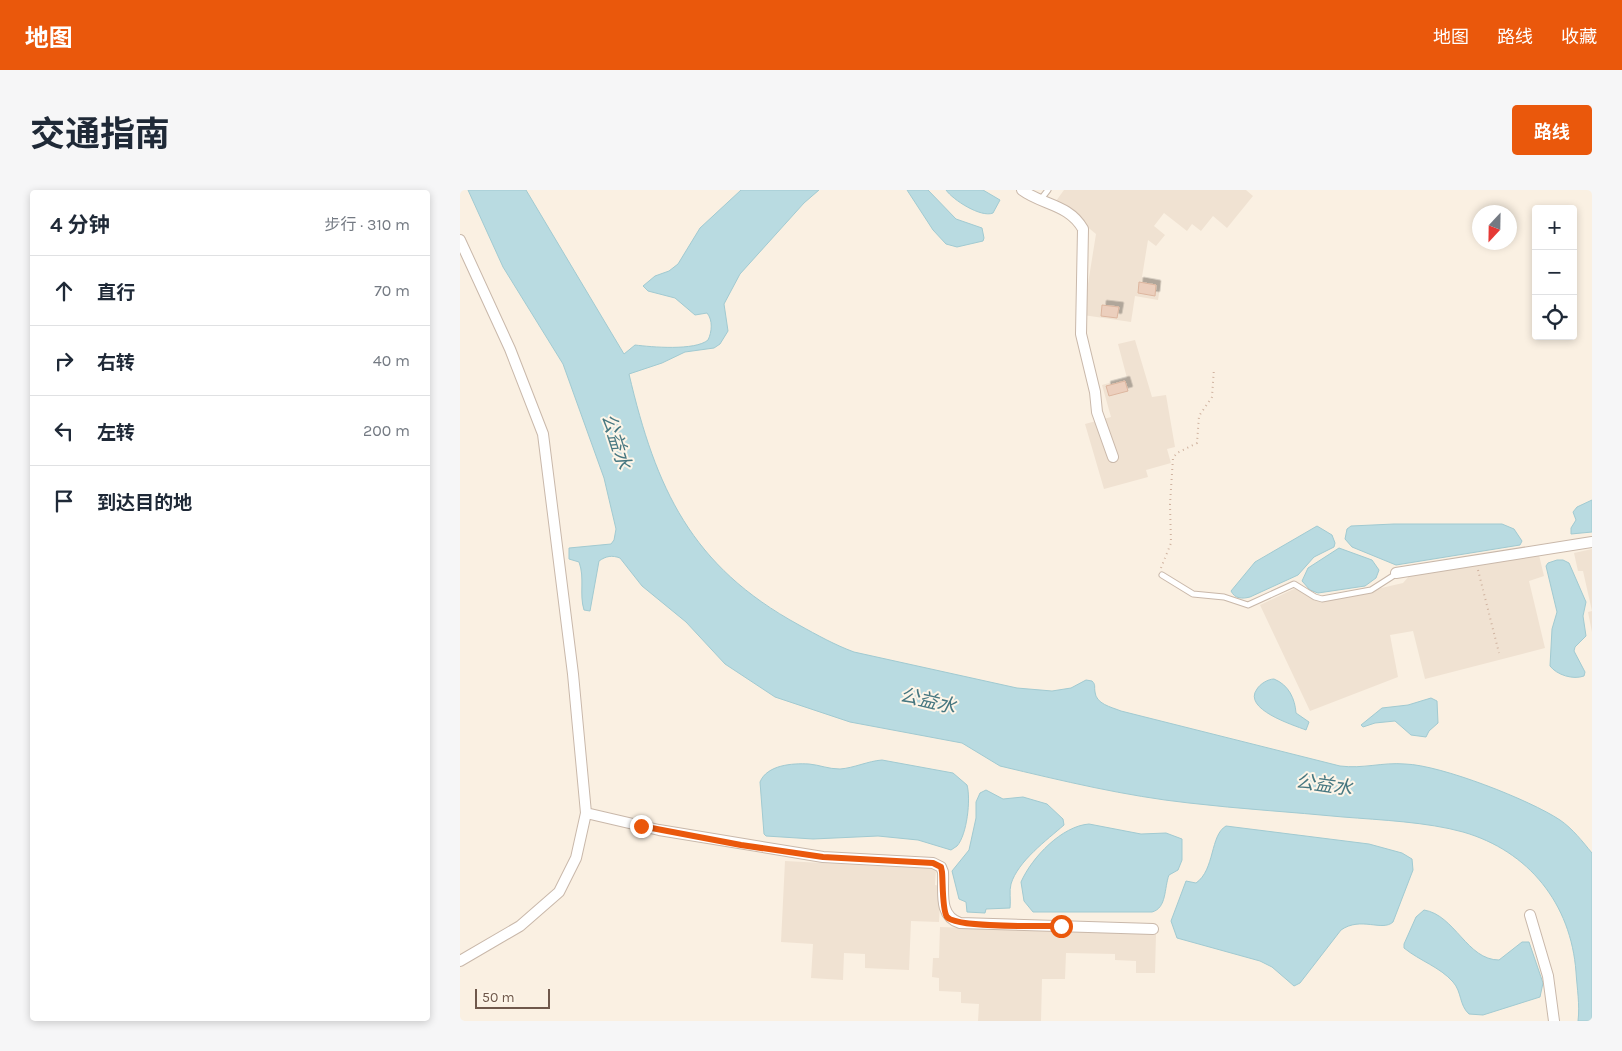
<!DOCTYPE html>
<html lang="zh">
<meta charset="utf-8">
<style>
:root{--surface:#fff;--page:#f6f6f7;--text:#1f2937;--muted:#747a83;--line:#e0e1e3;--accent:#ea580c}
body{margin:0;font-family:Karla,"Noto Sans SC",sans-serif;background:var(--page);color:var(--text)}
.controls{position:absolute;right:15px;top:15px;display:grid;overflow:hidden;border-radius:5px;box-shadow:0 2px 8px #0003}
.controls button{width:45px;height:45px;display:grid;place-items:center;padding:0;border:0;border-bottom:1px solid var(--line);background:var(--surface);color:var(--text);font:25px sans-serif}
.compass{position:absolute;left:1012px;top:15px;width:45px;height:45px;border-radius:50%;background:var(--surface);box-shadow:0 2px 8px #0003;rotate:202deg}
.scale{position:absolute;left:15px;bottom:12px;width:75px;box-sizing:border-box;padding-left:5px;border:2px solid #6f584b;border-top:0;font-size:14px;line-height:18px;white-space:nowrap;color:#6f584b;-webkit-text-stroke:4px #fdf5e8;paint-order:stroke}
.stop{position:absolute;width:15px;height:15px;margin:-11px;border:4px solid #ea580c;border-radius:50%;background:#fff}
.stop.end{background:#ea580c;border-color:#fff;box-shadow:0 1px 5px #0008}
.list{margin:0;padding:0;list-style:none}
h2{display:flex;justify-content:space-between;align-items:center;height:65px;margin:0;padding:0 20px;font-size:21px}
h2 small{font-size:16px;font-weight:400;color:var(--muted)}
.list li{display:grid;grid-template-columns:32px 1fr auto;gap:15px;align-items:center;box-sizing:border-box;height:70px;padding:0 20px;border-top:1px solid var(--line)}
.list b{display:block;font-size:19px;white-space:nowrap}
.list em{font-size:16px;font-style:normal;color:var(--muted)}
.icon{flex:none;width:28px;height:28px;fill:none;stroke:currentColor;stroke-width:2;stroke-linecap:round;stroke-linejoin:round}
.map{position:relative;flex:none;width:1132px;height:831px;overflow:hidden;border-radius:5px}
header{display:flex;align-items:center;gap:30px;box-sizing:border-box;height:70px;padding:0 25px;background:var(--accent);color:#fff}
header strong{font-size:24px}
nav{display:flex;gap:28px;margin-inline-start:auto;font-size:18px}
.intro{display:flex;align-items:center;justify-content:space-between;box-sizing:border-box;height:120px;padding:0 30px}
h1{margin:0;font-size:35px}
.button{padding:12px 22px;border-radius:5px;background:var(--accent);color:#fff;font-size:18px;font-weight:700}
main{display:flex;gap:30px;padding:0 30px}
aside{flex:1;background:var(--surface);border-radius:5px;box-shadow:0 2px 8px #0003}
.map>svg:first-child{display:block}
.residential{fill:#f0e2d2}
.water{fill:#b9dbe1;stroke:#a1cad1}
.building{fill:#eccfbd;stroke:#ddb69f;filter:url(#shadow)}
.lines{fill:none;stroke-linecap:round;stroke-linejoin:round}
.lane-casing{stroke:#c9b8aa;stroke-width:7}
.street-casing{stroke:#c9b8aa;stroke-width:12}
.path{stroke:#d0b3a0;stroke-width:2;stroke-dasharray:1 4;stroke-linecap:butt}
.lane{stroke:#fff;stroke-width:5}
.street{stroke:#fff;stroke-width:10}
.route{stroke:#ea580c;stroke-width:6}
.labels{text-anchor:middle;stroke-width:4;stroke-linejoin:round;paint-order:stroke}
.water-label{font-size:19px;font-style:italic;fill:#477780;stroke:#fdf5e8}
</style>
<header>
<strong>地图</strong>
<nav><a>地图</a><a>路线</a><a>收藏</a></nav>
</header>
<div class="intro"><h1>交通指南</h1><a class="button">路线</a></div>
<main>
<aside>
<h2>4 分钟<small>步行 · 310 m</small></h2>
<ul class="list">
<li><svg class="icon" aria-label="ahead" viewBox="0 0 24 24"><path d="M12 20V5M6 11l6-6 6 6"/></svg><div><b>直行</b></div><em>70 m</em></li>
<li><svg class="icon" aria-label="right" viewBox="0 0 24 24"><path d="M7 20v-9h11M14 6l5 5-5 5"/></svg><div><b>右转</b></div><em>40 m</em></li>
<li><svg class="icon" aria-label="left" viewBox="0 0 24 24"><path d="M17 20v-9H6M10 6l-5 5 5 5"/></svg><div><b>左转</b></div><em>200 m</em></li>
<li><svg class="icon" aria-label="arrive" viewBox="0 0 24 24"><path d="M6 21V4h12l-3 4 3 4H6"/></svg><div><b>到达目的地</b></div></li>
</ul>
</aside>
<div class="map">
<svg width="1132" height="831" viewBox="0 0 1132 831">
<defs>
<filter id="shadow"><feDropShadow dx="4.5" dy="-4.5" stdDeviation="0" flood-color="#0004"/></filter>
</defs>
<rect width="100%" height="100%" fill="#faf0e2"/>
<!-- residential -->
<path class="residential" d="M 604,0 L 786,0 L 793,6 L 767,38 L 753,26 L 741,41 L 732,34 L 727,41 L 704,23 L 694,36 L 705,45 L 696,56 L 688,50 L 682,87 L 701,91 L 698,110 L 675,106 L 671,132 L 623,125 L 636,44 L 596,11 Z
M 675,150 L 692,207 L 706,205 L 715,257 L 707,259 L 711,273 L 686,280 L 688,287 L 644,299 L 625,234 L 651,227 L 642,195 L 667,188 L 658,154 Z
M 1132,359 L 1132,442 L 1128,422 L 1132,421 L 1123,381 L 1118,381 L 1114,363 Z
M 1079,365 L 1084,386 L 1069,391 L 1085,458 L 965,489 L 953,441 L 930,445 L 938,487 L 850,521 L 800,415 L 836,398 L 860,412 L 943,393 L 950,385 Z
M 325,671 L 476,679 L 475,695 L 481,696 L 479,732 L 451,731 L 449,780 L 405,778 L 405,764 L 384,763 L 383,790 L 351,788 L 353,754 L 321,752 Z
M 480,737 L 696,744 L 695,783 L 676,783 L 676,771 L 655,770 L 655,764 L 606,763 L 605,789 L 582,789 L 581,831 L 518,831 L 519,814 L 501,813 L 501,802 L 479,801 L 479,788 L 472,787 L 473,768 L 479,768 Z"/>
<!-- water -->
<path class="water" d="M 8,0 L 66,0 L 164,164 L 175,155 C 191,157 235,161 248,150 C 252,142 253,130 247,123 L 235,125 L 215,108 L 188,101 L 183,96 L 195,86 L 209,81 L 218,74 L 240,38 L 281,0 L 359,0 L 344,13 L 280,84 L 264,114 L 268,141 L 260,154 L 254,158 L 225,162 L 202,173 L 169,184 C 196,299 231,376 339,435 C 357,445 375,455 394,462 L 557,498 L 592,501 L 611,498 L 626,490 L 632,491 C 636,495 634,496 635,502 C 636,514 651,517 661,521 L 880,576 C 903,579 923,572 945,574 C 981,575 1070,610 1100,630 C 1113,639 1122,651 1132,663 L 1132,831 L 1118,831 C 1120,815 1117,798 1116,782 C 1111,714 1069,661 1003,642 C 967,632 921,630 883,627 C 832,622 780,619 729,613 C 665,606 603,591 540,576 L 502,553 L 390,532 L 315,507 L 265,474 L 226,432 L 182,396 L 160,368 C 152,365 146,366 139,371 L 130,421 L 124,420 C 119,404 125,388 119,372 L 109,369 L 109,358 L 151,354 L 154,350 L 156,339 L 144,288 L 103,174 L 43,77 Z
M 447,0 L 468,0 L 496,29 L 522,38 L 524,48 L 523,51 L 497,57 L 486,54 L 473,40 Z
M 486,0 L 523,0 L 540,10 L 533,23 C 521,28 493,10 486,0 Z
M 1132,310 L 1132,342 L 1111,344 L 1111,338 L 1116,330 L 1113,322 L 1117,317 Z
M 934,334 L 1042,334 L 1054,339 L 1062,351 L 1060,355 L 936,375 L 892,357 L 885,349 L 887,339 L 891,336 Z
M 857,336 L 872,345 L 875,353 L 874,357 L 854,367 L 838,385 L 790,407 C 782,409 775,409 771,401 L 795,372 Z
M 879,358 L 912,370 L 919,380 L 916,388 L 905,396 L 858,403 L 850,400 L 842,391 L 848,378 Z
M 1097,370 L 1103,370 L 1109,373 L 1126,412 L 1123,426 L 1126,446 L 1115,457 L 1114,461 L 1125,482 L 1124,486 C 1113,490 1097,485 1090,476 L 1092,439 L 1097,422 L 1086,376 L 1088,373 Z
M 814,489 C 829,495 835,509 836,523 L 849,532 L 846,540 C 833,535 782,519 797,499 C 800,494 808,489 814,489 Z
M 971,508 L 977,511 L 978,533 L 969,541 L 966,547 L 951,545 L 935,531 L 915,533 L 903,537 L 901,535 L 922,518 L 948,515 Z
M 422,570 L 493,583 L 507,595 C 511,609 507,645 497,656 L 491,660 L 458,650 L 418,646 L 353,649 L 306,646 L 304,644 L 300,592 C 307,575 332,573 349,574 C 360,575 368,579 380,579 C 394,578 408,571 422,570 Z
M 526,600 L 543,609 L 563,607 L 587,614 L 603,629 L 604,635 C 587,650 558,671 551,694 C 549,701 551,710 550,718 L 526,719 L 525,723 L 507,722 L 506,712 L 499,709 L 492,681 L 509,660 L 516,628 L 516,612 L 520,603 Z
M 629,634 L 681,644 L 706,643 L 722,649 L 722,670 L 718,680 L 709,685 C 704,698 707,718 692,722 L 573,722 L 564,711 L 561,692 C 572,667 602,636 629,634 Z
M 766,636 L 909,654 L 942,663 L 952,669 L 953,680 L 933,732 C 922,742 901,726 881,740 L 840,793 L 834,796 L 812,777 L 800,771 L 717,748 L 711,731 L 726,691 L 736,693 C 755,680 750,645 766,636 Z
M 964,720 C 995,725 1007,770 1039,770 L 1062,752 L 1069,752 L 1083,793 L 1080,807 L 1023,825 L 1009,824 C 999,815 1002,802 993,792 C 980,777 960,771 944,758 L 944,754 L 956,727 Z"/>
<!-- building -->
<path class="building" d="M 679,92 L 696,95 L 695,106 L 678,103 Z
M 642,115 L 659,117 L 657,128 L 641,126 Z
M 665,191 L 668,201 L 649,206 L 646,196 Z"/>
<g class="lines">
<defs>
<path id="lane" d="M 581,9 L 588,0
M 702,385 L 733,404 L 764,407 L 788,415 L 834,394 L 855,407 L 862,409 L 911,400 L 936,384"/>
<path id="street" d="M 562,0 C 582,15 609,14 623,39 L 621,144 L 635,202 L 637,222 L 653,267
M 0,50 L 50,159 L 83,244 L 113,484 L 126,623 L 116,668 L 99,702 L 60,736 L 0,771
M 936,383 L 1132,352
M 126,623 L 199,640 L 363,667 L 473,673 L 481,677 L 483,682 C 484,701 478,726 500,733 L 693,739
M 1070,725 L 1088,786 L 1094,831"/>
</defs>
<!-- lane casing -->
<use href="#lane" class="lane-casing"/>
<!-- street casing -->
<use href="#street" class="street-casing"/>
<!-- path -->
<path class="path" d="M 701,378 L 711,353 L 710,314 L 713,268 L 717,263 L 737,253 L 739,226 L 752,207 L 754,178
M 1018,380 L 1039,463"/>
<!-- lane -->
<use href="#lane" class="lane"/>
<!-- street -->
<use href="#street" class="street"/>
</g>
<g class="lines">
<!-- route -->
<path class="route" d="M 181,636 L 281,655 L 363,667 L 473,673 L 481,677 L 482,682 C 483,691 482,720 487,727 C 496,738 583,736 601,736"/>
</g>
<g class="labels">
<!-- water labels -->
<g class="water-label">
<text transform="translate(157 251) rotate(72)" y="7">公益水</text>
<text transform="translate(468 510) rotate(13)" y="7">公益水</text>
<text transform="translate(864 594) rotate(8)" y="7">公益水</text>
</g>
</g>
</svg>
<div class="controls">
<button>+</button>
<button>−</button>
<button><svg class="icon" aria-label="locate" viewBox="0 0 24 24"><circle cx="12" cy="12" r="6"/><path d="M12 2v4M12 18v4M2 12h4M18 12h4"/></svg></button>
</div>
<svg class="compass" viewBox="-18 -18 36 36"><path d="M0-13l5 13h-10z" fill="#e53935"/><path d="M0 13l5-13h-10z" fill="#747a83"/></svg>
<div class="scale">50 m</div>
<div class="stop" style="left:601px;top:736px"></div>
<div class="stop end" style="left:181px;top:636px"></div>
</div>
</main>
